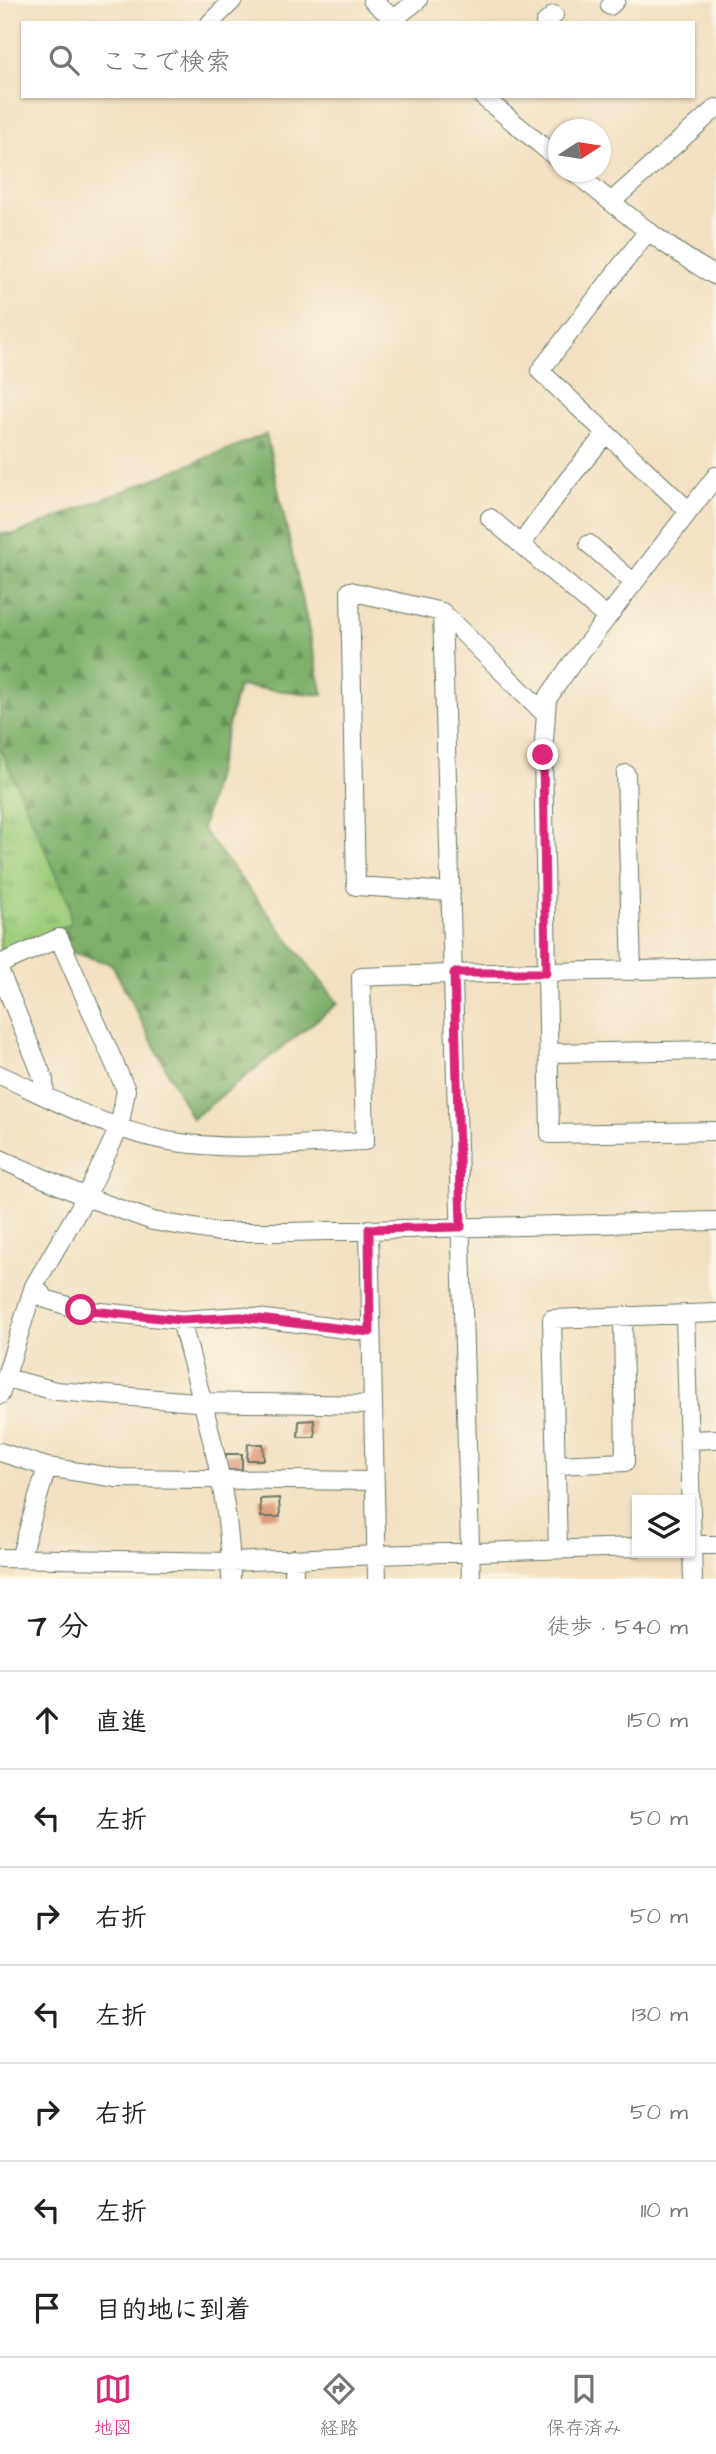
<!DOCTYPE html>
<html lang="ja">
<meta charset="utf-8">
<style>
:root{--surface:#fff;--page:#f2f2f2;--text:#202124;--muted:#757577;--line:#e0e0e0;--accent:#db2777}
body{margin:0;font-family:"Architects Daughter","Klee One",sans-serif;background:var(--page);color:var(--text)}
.controls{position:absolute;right:21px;bottom:21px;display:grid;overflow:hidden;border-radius:0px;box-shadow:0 2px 5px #0004}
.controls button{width:63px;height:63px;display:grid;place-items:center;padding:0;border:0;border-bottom:2px solid var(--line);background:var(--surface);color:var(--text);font:35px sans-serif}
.compass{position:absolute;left:548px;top:119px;width:63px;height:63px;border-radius:50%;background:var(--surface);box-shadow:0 2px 5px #0004;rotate:78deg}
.stop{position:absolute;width:21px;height:21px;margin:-16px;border:5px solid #db2777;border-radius:50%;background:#fff}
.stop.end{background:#db2777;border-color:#fff;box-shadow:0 2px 7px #0008}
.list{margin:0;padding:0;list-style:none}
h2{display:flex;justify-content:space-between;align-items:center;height:91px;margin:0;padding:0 28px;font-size:30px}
h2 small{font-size:23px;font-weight:400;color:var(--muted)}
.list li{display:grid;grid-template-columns:46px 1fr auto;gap:21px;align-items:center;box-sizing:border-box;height:98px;padding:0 28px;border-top:2px solid var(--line)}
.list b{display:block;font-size:26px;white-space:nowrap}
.list em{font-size:23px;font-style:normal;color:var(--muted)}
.icon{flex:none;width:38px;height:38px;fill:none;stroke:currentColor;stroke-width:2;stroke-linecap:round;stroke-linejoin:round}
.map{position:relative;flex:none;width:716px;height:1579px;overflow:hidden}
.search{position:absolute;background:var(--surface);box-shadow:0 2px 5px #0004;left:21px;right:21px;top:21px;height:77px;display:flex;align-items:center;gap:18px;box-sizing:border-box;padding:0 24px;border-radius:0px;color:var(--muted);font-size:26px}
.sheet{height:777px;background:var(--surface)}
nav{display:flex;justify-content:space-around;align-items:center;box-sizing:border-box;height:98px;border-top:2px solid var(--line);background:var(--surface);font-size:19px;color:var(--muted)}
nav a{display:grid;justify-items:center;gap:4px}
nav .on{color:var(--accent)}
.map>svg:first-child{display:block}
.forest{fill:url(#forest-firs);stroke:#4f7650;stroke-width:2}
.park{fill:url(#park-tufts);stroke:#5f8558;stroke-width:2}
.building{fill:#dc9573}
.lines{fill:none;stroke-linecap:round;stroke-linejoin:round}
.minor-casing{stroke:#687665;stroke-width:20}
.minor{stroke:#fff;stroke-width:18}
.route{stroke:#db2777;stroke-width:9}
</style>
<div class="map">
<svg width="716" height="1579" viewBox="0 0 716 1579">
<defs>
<pattern id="forest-firs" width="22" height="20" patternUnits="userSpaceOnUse" patternTransform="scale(1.75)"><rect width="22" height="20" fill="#7fb06b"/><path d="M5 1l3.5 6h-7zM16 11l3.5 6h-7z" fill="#679059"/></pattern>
<pattern id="park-tufts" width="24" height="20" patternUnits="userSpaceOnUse" patternTransform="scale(1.75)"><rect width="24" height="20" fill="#9fcd7b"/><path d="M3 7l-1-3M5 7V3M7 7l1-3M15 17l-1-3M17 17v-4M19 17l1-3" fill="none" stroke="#81a866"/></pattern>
</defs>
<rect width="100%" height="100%" fill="#fcf5e5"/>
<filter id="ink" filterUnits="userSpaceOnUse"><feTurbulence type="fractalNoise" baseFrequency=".0143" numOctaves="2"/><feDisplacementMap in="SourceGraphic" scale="14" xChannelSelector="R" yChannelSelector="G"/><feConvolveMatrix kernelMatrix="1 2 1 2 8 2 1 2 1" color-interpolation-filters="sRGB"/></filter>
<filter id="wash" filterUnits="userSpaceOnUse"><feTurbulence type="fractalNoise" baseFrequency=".00686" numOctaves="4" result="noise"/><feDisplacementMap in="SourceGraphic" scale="28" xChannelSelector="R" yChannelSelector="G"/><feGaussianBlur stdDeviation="1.57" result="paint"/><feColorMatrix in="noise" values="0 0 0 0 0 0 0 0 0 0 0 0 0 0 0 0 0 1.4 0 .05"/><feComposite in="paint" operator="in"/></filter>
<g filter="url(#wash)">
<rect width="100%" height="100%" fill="#f1e0c1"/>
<!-- forest -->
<path class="forest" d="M 266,434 L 323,695 L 238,686 L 202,829 L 338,1003 L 192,1119 L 112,964 L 0,931 L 0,533 L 16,534 Z"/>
<!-- park -->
<path class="park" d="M 0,747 L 69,903 L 70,924 L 0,957 Z"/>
<g id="blocks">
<!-- building -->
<path class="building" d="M 314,1420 L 315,1437 L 298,1437 L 299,1421 Z
M 248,1444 L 263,1444 L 264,1460 L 247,1460 Z
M 226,1454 L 242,1454 L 242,1470 L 225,1470 Z
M 279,1498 L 280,1517 L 261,1517 L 260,1499 Z"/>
</g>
</g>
<g filter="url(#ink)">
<use href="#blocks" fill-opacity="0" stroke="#687665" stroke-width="2"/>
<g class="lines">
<defs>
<path id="minor" d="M 372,0 L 398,23
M 610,6 L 616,0
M 394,19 L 418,0
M 210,23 L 233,0
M 545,23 L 554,15
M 482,96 L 558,159
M 574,172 C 620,209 664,247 716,276
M 611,202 L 716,108
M 648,231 L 540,371 L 689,511
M 716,476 L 570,666 L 547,699 L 543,755 L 550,1134 L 716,1131
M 490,518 L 607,618
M 521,544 L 567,481 L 606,434
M 589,544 L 634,583
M 442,612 L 471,1579
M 626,774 L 632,971
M 451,892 L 356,886 L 350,591 L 442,612 L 545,714
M 0,964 L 59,938 L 126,1090 L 119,1128 L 86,1197 L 34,1286 L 0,1395
M 0,972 L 44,1080 L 45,1096
M 549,1053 L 716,1050
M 0,1075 C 54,1100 109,1130 168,1141 C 232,1152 301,1144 365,1141 L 361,977 C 479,972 598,972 716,968
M 0,1159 L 86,1197 L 153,1221 L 218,1232 L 289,1232 L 716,1221
M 369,1229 L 377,1579
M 34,1286 L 46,1299 L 81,1310 L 181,1320 L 241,1316 L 370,1332
M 685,1315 L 693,1579
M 181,1320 C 202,1402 231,1493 231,1579
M 6,1378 L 56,1391 L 196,1402 L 373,1405
M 689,1440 L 716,1439
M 0,1452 L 47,1467 L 117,1478 L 374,1481
M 556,1465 L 625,1462 L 623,1316
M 690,1545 L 716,1545
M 558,1549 L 552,1319 L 716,1313
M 0,1558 L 231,1562 L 376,1555 L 637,1547
M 20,1558 L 47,1467
M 294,1558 L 294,1579"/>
</defs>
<!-- minor casing -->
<use href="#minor" class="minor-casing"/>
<!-- minor -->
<use href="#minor" class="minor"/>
</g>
</g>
<g class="lines" filter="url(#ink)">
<!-- route -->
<path class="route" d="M 81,1310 L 181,1320 L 241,1317 L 370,1332 L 369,1229 L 461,1227 L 454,973 L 546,973 L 543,755"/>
</g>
</svg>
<div class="controls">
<button><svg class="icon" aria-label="layers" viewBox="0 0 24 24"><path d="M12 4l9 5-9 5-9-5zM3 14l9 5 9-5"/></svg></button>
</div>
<svg class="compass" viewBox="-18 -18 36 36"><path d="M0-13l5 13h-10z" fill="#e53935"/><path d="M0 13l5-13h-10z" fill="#757577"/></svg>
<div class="stop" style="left:81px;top:1310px"></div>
<div class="stop end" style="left:543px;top:755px"></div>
<div class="search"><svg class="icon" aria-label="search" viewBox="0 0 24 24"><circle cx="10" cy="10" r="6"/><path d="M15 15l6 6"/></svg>ここで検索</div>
</div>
<section class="sheet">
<h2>7 分<small>徒歩 · 540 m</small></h2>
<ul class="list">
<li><svg class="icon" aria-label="ahead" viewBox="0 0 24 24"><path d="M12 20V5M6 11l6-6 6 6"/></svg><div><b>直進</b></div><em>150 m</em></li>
<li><svg class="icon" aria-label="left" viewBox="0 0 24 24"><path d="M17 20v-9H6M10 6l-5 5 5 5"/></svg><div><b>左折</b></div><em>50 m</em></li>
<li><svg class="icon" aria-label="right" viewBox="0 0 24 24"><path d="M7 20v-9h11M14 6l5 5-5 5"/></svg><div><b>右折</b></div><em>50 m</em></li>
<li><svg class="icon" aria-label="left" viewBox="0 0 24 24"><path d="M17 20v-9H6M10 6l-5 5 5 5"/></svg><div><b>左折</b></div><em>130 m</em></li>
<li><svg class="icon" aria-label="right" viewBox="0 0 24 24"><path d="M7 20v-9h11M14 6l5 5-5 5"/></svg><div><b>右折</b></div><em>50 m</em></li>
<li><svg class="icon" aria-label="left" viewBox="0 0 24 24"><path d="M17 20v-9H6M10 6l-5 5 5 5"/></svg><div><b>左折</b></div><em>110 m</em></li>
<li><svg class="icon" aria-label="arrive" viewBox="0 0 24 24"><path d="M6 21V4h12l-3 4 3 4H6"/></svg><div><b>目的地に到着</b></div></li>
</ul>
</section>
<nav>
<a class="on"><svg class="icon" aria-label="map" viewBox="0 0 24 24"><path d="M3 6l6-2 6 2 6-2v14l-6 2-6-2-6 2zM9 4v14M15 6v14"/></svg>地図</a>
<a><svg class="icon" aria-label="directions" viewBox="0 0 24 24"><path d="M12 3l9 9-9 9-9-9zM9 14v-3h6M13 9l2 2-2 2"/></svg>経路</a>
<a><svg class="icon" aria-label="saved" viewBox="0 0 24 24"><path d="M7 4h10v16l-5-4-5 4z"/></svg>保存済み</a>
</nav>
